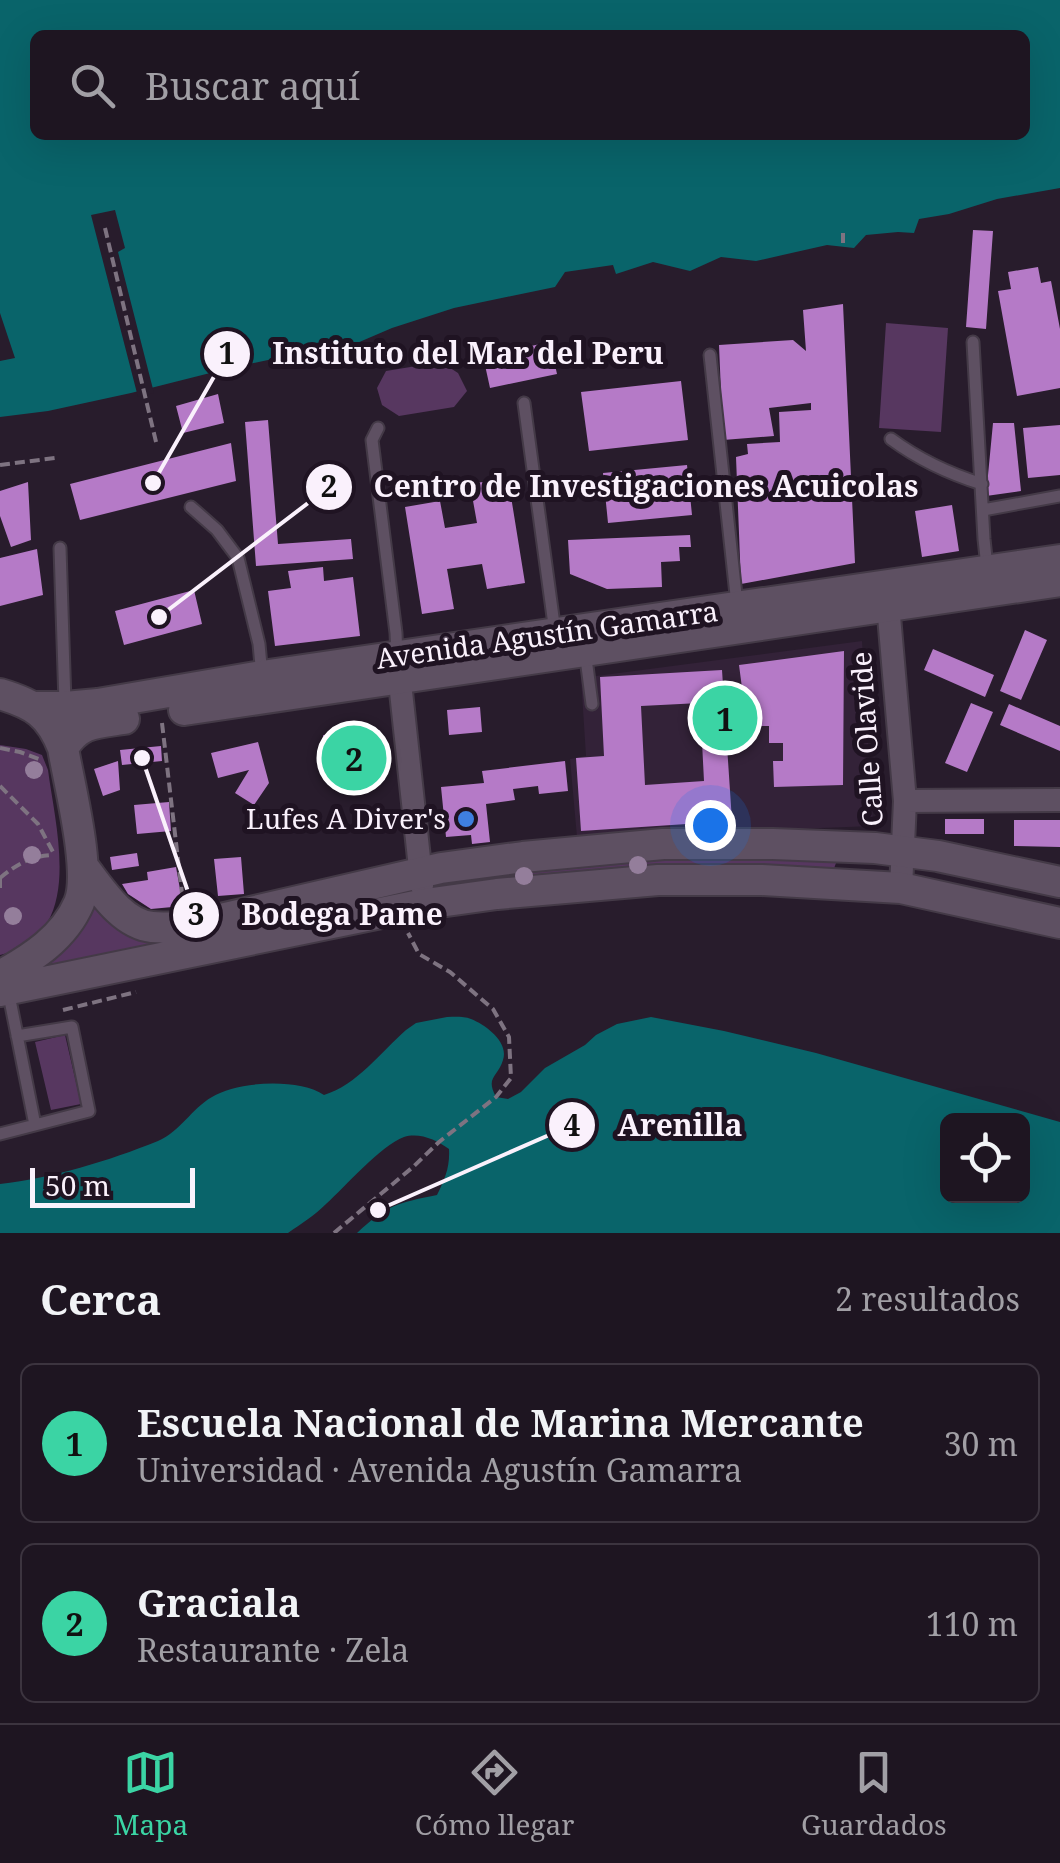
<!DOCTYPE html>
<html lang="es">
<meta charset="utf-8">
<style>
:root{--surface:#1e1521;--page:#261e2a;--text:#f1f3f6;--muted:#a19fa5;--line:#3c343f;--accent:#3bd4a4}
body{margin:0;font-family:"Noto Serif",serif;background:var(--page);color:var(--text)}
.controls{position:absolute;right:30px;bottom:30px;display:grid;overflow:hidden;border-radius:15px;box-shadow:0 10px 40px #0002}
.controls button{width:90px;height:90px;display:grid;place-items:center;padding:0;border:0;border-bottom:2px solid var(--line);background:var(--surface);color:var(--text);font:50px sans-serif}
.scale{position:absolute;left:30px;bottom:25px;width:165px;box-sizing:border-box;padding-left:10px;border:5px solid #faf1fc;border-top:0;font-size:28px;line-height:35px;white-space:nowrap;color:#faf1fc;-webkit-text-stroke:8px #1f1322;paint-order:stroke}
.you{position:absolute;left:710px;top:825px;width:35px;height:35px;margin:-25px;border:8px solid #fff;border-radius:50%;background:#1a73e8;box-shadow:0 0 0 15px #1a73e833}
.badge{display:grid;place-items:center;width:65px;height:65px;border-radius:50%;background:var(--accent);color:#111;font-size:32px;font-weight:700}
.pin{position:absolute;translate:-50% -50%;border:5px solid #fff;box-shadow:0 2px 10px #0006}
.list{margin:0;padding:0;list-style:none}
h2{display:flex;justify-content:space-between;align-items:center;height:130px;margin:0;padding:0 40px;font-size:42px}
h2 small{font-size:32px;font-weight:400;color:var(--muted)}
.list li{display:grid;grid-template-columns:65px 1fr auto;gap:30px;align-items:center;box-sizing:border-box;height:160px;margin:0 20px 20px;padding:0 20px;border:2px solid var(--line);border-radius:15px}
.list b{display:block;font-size:38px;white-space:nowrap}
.list p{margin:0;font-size:32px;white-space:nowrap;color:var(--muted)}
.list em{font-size:32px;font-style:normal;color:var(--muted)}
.icon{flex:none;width:55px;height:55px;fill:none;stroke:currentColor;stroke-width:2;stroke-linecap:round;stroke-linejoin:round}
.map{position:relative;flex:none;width:1060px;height:1233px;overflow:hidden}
.search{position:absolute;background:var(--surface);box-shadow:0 10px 40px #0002;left:30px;right:30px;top:30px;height:110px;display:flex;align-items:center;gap:25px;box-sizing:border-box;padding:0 35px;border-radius:15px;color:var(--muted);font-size:38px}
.sheet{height:490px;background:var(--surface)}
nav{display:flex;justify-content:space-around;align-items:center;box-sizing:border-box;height:140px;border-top:2px solid var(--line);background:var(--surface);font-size:28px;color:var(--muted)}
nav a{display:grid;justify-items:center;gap:5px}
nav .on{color:var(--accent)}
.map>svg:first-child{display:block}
.built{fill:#332238}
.green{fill:#573760}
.water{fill:#09646a;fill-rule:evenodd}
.pier{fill:#281c2c}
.building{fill:#b57ac7;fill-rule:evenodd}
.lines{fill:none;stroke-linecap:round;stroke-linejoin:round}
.lane-casing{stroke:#443a47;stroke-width:15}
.street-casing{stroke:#443a47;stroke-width:26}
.secondary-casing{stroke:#443a47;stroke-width:34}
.path{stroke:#7e7381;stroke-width:4;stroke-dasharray:10 5;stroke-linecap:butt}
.lane{stroke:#5e5062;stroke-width:11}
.street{stroke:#5e5062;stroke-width:22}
.secondary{stroke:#5e5062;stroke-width:30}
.tree{fill:#947e9b}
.shop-dot{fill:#3f7fe0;stroke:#1f1322;stroke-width:4}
.labels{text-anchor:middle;stroke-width:10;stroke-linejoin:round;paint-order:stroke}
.street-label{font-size:28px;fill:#faf1fc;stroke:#1f1322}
.poi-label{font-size:28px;fill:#faf1fc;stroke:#1f1322;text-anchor:end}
.leader{fill:none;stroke:#faf1fc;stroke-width:4}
.callout-dot{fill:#faf1fc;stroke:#1f1322;stroke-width:4}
.mark-label{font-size:30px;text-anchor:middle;font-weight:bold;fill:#111}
.callout-label{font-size:30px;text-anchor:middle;font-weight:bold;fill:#faf1fc;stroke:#1f1322;stroke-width:10;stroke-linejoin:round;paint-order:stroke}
</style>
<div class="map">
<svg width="1060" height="1233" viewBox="0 0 1060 1233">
<rect width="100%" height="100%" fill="#281c2c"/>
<!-- built -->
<path class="built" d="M 862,641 L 873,826 L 577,837 L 570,759 L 586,756 L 581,678 Z"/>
<!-- green -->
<path class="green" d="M 886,323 L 948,328 L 941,432 L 879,428 Z
M 441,362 L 458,373 L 467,391 L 454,407 L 399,416 L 382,405 L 377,388 L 386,371 Z
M 0,745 L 26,749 L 42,755 L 48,770 C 56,831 86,936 0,955 Z
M 661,857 L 827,859 L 836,863 L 832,874 L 442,894 L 446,883 L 521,870 Z
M 93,901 L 119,927 L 151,944 L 38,969 Z
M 65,1035 L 81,1104 L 51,1110 L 35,1042 Z"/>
<!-- water -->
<path class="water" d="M 0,0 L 1060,0 L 1060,188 L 997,199 L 949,214 L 919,219 L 914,233 L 898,232 L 866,235 L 854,248 L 827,245 L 756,261 L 721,257 L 690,271 L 653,262 L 616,274 L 613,265 L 565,272 L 555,287 L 454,308 L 392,328 L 350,346 L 296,354 L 226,369 L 131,393 L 48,411 L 0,417 L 0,361 L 15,358 L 0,313 ZM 35,35 L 1025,35 L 1025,135 L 35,135 Z
M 447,1017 C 455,1017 463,1016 471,1019 C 486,1025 509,1042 503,1060 C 498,1077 485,1077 496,1097 L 508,1099 L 521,1092 L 545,1068 L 585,1045 L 596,1035 L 617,1024 L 651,1017 L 724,1031 L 816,1053 L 1060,1122 L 1060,1233 L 357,1233 C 387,1205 397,1203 437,1195 C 445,1179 450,1167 449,1149 C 437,1140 419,1132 404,1137 C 380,1146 346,1186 326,1204 C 315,1215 301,1224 288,1233 L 0,1233 L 0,1184 C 53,1178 108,1161 158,1141 C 181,1131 191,1109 212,1097 C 237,1081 299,1078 324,1095 C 357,1085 381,1052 406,1030 L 416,1023 ZM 948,1120 L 1022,1120 L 1022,1196 L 948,1196 Z"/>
<!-- pier -->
<path class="pier" d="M 115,210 L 125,248 L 118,252 L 154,393 L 138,397 L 91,215 Z"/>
<!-- building -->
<path class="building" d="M 973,230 L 993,231 L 986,329 L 966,327 Z
M 1038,267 L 1041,283 L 1051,281 L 1060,329 L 1060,388 L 1017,396 L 998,291 L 1011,289 L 1008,272 Z
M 843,304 L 855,563 L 741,584 L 736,457 L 748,454 L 747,444 L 780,442 L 779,412 L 811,410 L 811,403 L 769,408 L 774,436 L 723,440 L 719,345 L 793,340 L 806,351 L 803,310 Z
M 550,342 L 557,374 L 490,388 L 483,356 Z
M 681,381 L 688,440 L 589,451 L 581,392 Z
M 218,394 L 224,423 L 183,433 L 176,406 Z
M 268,420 L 278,544 L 351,539 L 353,559 L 256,566 L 245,422 Z
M 993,423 L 1014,423 L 1021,491 L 986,496 Z
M 1060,425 L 1060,475 L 1028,478 L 1023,428 Z
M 231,443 L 236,481 L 80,520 L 70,484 Z
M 687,465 L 692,515 L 608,523 L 603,473 Z
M 508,478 L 525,583 L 487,589 L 482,564 L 447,569 L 454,609 L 422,614 L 405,507 L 440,501 L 445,528 L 477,523 L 470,484 Z
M 28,482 L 31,540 L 11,547 L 0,516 L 0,491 Z
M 952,505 L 959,551 L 922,557 L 915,511 Z
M 690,535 L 691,547 L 679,547 L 680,561 L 661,562 L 662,587 L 607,589 L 570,574 L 568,540 Z
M 37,549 L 43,595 L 0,606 L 0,558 Z
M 323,567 L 324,581 L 353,577 L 360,636 L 275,646 L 268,591 L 291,588 L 288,571 Z
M 194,590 L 202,624 L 124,645 L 115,611 Z
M 1025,630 L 1047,640 L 1021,700 L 1000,691 Z
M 933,649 L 994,675 L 985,697 L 924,670 Z
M 844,651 L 843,785 L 774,787 L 773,761 L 783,761 L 783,743 L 769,743 L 769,726 L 747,726 L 739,665 Z
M 722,670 L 732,821 L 581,831 L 576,758 L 604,756 L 600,677 ZM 700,703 L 704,781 L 645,785 L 641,706 Z
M 971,703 L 993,712 L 967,772 L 945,763 Z
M 1009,704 L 1060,726 L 1060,751 L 1000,725 Z
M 480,707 L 482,732 L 449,735 L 447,710 Z
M 380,730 L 385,780 L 328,785 L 323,735 Z
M 258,742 L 269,783 L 254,805 L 235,793 L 249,770 L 218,778 L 211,753 Z
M 161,746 L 162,761 L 122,765 L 120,750 Z
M 118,761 L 120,790 L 103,796 L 94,769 Z
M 565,761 L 568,791 L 539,794 L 538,786 L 513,789 L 515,800 L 486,804 L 490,842 L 472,844 L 471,835 L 446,837 L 441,787 L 484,783 L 482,771 Z
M 169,802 L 171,831 L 137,834 L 134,805 Z
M 945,819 L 984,819 L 984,834 L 945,834 Z
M 1014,820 L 1060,820 L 1060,847 L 1014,846 Z
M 137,853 L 139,866 L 112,870 L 110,857 Z
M 241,857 L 244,894 L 218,896 L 214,859 Z
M 176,867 L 183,906 L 151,909 L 128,894 L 122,884 L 148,880 L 147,872 Z"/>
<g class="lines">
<defs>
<path id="lane" d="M 973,342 L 984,539 L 987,567
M 710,355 L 737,604
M 524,403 L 555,632
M 378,428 L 372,440 L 396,633 L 397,656
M 891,439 C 918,459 950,474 982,484
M 191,507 L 217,530 L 238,558 L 259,644 L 262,676
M 983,510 L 1060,496
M 60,548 L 65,703
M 585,651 L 592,704
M 17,1036 L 72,1027 L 89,1111 L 35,1125
M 0,1134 L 35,1125 L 8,990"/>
<path id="street" d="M 887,593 L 905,801 L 901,888
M 398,664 L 422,886
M 905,801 L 1060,800"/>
<path id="secondary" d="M 0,694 C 34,704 50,714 63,748 C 69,784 92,872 79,903 C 64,938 32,958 0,976
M 35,707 L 65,707 L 98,704 L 262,676 L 1060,560
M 184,710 L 1060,581
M 63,748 C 79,722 96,723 124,719
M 84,868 C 101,890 122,924 152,927 C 163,928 175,927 186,927 L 441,868 L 523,857 L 663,844 L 773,844 L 875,848 L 938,856 L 1060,882
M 0,991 L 425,904 L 497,894 L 658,880 L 762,880 L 901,888 L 1060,923"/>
</defs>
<!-- lane casing -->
<use href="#lane" class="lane-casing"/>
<!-- street casing -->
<use href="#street" class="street-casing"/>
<!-- secondary casing -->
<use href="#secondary" class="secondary-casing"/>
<!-- path -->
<path class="path" d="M 105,228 L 157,446
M 843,233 L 843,247
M 0,465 L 55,458
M 162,723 L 183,902
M 0,748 L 20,752 L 39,759
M 0,786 L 38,824 L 53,852
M 0,878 C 17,864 31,856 53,855
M 0,878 L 0,891
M 63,1010 L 136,992
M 334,1233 L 413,1167 L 439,1142 L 496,1097 L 511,1078 L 509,1037 L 493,1009 L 450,972 L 419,954 L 408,933"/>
<!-- lane -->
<use href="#lane" class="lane"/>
<!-- street -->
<use href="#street" class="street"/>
<!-- secondary -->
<use href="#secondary" class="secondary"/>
</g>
<!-- trees -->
<g class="tree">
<circle cx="34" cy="770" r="9"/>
<circle cx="32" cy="855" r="9"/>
<circle cx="638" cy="865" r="9"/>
<circle cx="524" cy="876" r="9"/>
<circle cx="13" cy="916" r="9"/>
</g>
<!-- markers -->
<circle class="shop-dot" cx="466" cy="819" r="10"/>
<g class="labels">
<!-- street labels -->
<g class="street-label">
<text transform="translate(547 635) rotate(-8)" y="10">Avenida Agustín Gamarra</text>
<text transform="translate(867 739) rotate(-94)" y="10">Calle Olavide</text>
</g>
<!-- poi labels -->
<g class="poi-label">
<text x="446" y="829">Lufes A Diver's</text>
</g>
</g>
<!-- callouts -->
<path class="leader" d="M153 483L227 354M159 617L329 487M142 758L196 915M378 1210L572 1125"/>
<g class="callout-dot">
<circle cx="153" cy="483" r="10"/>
<circle cx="159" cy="617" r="10"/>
<circle cx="142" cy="758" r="10"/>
<circle cx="378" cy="1210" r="10"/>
<circle cx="227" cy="354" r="25"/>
<circle cx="329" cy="487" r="25"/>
<circle cx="196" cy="915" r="25"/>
<circle cx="572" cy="1125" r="25"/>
</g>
<g class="mark-label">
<text x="227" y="364">1</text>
<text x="329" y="497">2</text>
<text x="196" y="925">3</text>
<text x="572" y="1136">4</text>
</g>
<g class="callout-label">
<text x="468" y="364">Instituto del Mar del Peru</text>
<text x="646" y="497">Centro de Investigaciones Acuicolas</text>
<text x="342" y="925">Bodega Pame</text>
<text x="680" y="1136">Arenilla</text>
</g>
</svg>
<div class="controls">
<button><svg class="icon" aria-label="locate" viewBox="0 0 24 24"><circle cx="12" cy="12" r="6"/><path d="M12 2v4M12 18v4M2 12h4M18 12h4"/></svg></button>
</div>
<div class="scale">50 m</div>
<div class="you"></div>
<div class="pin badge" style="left:725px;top:718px">1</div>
<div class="pin badge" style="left:354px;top:758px">2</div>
<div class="search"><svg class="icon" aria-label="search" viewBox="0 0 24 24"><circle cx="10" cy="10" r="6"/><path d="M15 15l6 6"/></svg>Buscar aquí</div>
</div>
<section class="sheet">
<h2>Cerca<small>2 resultados</small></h2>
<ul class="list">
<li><span class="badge">1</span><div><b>Escuela Nacional de Marina Mercante</b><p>Universidad · Avenida Agustín Gamarra</p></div><em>30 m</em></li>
<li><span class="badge">2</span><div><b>Graciala</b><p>Restaurante · Zela</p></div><em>110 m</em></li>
</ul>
</section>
<nav>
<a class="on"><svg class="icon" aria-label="map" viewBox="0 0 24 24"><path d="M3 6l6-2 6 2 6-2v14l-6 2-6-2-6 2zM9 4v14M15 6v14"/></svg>Mapa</a>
<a><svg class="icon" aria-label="directions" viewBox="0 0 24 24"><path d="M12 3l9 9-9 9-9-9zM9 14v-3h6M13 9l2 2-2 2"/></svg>Cómo llegar</a>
<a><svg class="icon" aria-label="saved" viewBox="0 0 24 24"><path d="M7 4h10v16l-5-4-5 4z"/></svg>Guardados</a>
</nav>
